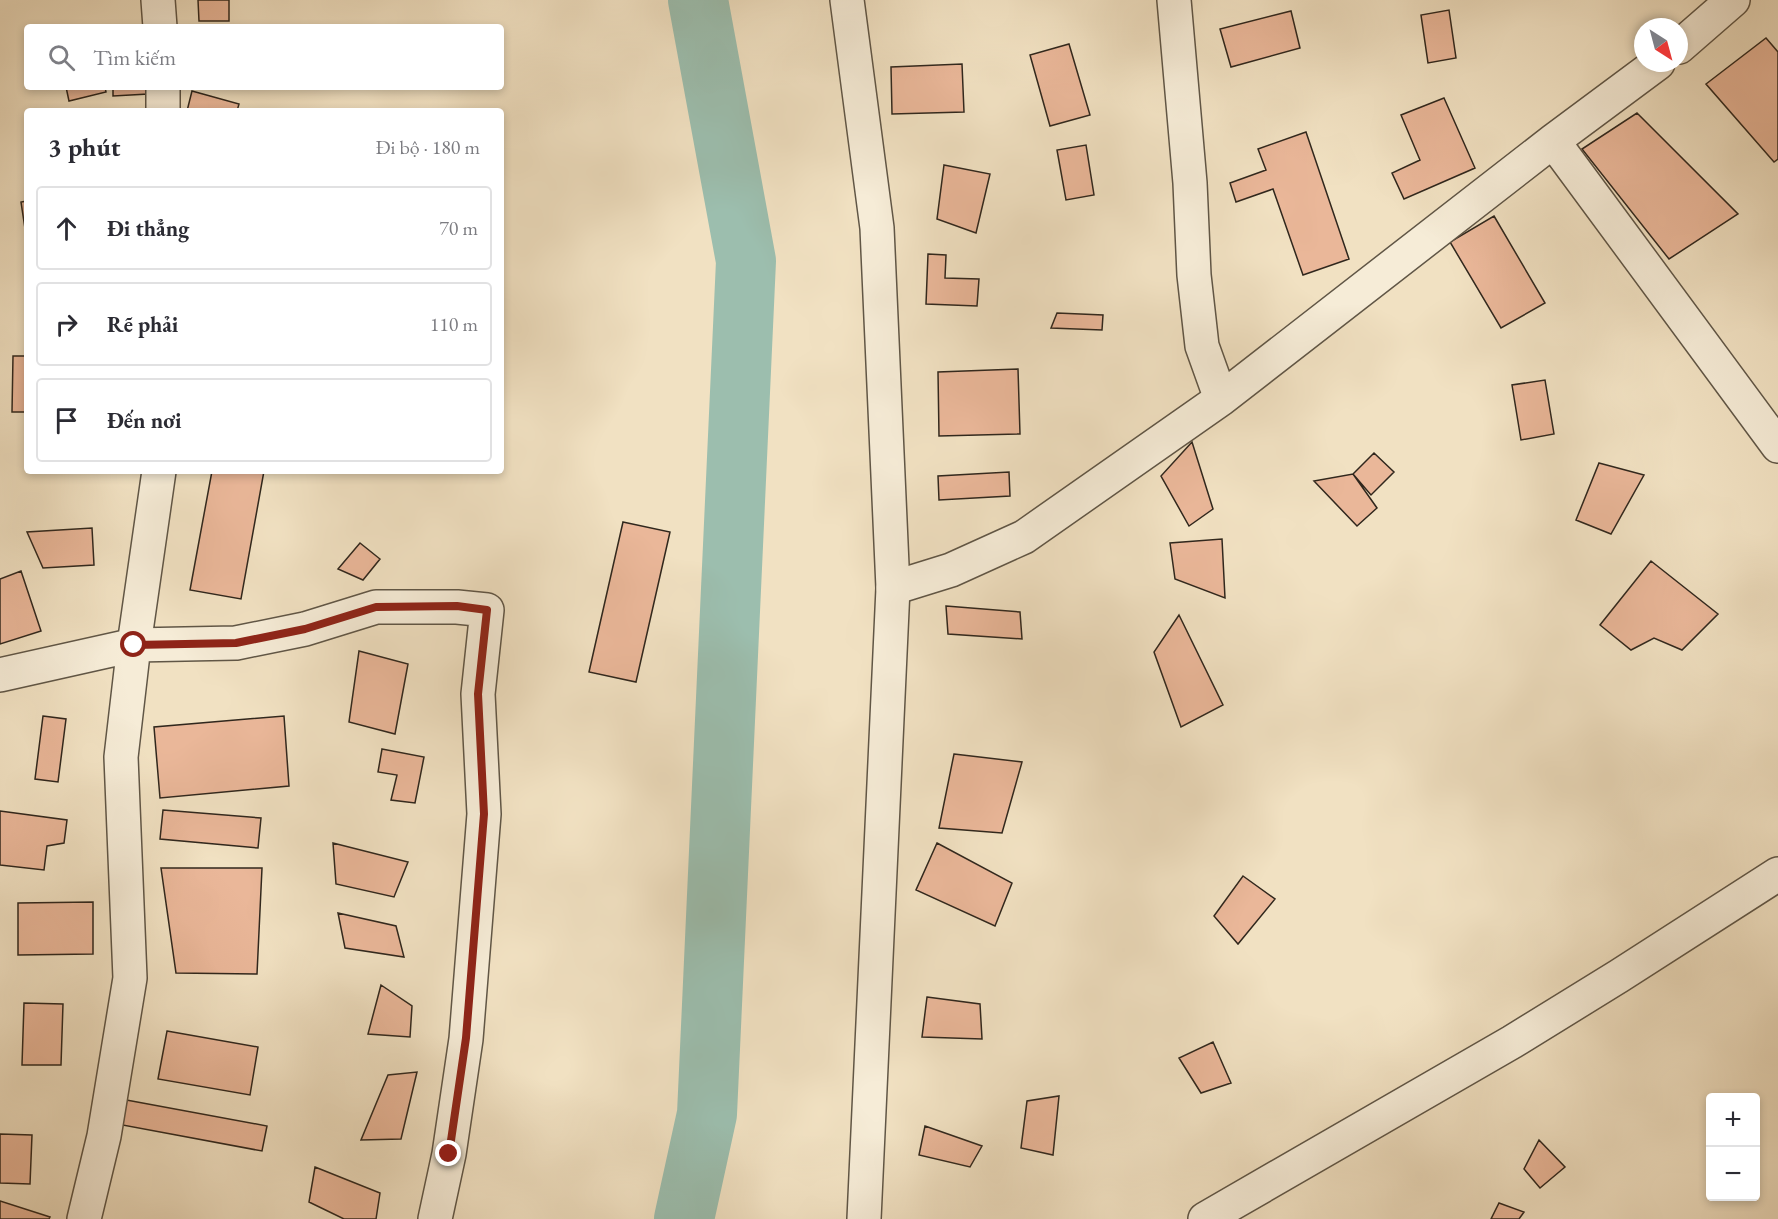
<!DOCTYPE html>
<html lang="vi">
<meta charset="utf-8">
<style>
:root{--surface:#fff;--page:#f2f2f3;--text:#2b2b33;--muted:#7c7c81;--line:#e1e1e2}
body{margin:0;font-family:"EB Garamond",serif;background:var(--page);color:var(--text)}
.controls{position:absolute;right:18px;bottom:18px;display:grid;overflow:hidden;border-radius:6px;box-shadow:0 3px 9px #0003}
.controls button{width:54px;height:54px;display:grid;place-items:center;padding:0;border:0;border-bottom:2px solid var(--line);background:var(--surface);color:var(--text);font:30px sans-serif}
.compass{position:absolute;left:1634px;top:18px;width:54px;height:54px;border-radius:50%;background:var(--surface);box-shadow:0 3px 9px #0003;rotate:144deg}
.stop{position:absolute;width:18px;height:18px;margin:-14px;border:4px solid #8f2418;border-radius:50%;background:#fff}
.stop.end{background:#8f2418;border-color:#fff;box-shadow:0 2px 6px #0008}
.list{margin:0;padding:0;list-style:none}
h2{display:flex;justify-content:space-between;align-items:center;height:78px;margin:0;padding:0 24px;font-size:26px}
h2 small{font-size:20px;font-weight:400;color:var(--muted)}
.list li{display:grid;grid-template-columns:39px 1fr auto;gap:18px;align-items:center;box-sizing:border-box;height:84px;margin:0 12px 12px;padding:0 12px;border:2px solid var(--line);border-radius:6px}
.list b{display:block;font-size:22px;white-space:nowrap}
.list em{font-size:20px;font-style:normal;color:var(--muted)}
.icon{flex:none;width:33px;height:33px;fill:none;stroke:currentColor;stroke-width:2;stroke-linecap:round;stroke-linejoin:round}
.map{position:relative;flex:none;width:1778px;height:1219px;overflow:hidden}
.search{position:absolute;background:var(--surface);box-shadow:0 3px 9px #0003;left:24px;top:24px;width:480px;height:66px;display:flex;align-items:center;gap:15px;box-sizing:border-box;padding:0 21px;border-radius:6px;color:var(--muted);font-size:22px}
.panel{position:absolute;background:var(--surface);box-shadow:0 3px 9px #0003;left:24px;top:108px;width:480px;height:366px;border-radius:6px}
.map>svg:first-child{display:block}
.lines{fill:none;stroke-linecap:round;stroke-linejoin:round}
.river{stroke:#9cbeae;stroke-width:60}
.building{fill:#eab799;stroke:#30271d;stroke-width:1.5}
.minor-casing{stroke:#605646;stroke-width:36}
.tertiary-casing{stroke:#605646;stroke-width:36}
.minor{stroke:#f6ecd7;stroke-width:33}
.tertiary{stroke:#f6ecd7;stroke-width:33}
.route{stroke:#8f2418;stroke-width:8}
</style>
<div class="map">
<svg width="1778" height="1219" viewBox="0 0 1778 1219">
<rect width="100%" height="100%" fill="#f1e1c2"/>
<filter id="stains"><feTurbulence type="fractalNoise" baseFrequency=".00333" numOctaves="4"/><feColorMatrix values="0 0 0 0 .2 0 0 0 0 .09 0 0 0 0 .02 0 0 0 .5 -.17"/></filter>
<radialGradient id="worn" r=".72"><stop offset=".6" stop-color="#630" stop-opacity="0"/><stop offset="1" stop-color="#630" stop-opacity=".3"/></radialGradient>
<g class="lines">
<!-- river -->
<path class="river" d="M 684,1219 L 707,1114 L 746,261 L 698,0"/>
</g>
<!-- building -->
<path class="building" d="M 198,0 L 229,0 L 229,21 L 199,21 Z
M 1449,10 L 1456,58 L 1428,63 L 1421,15 Z
M 1291,11 L 1300,48 L 1231,67 L 1220,29 Z
M 1766,38 L 1778,52 L 1778,159 L 1774,162 L 1706,84 Z
M 1069,44 L 1090,115 L 1050,126 L 1030,55 Z
M 962,64 L 964,112 L 892,114 L 891,67 Z
M 66,87 L 105,87 L 106,92 L 69,101 Z
M 113,87 L 147,87 L 148,94 L 113,96 Z
M 192,91 L 239,104 L 237,111 L 187,111 Z
M 1444,98 L 1475,168 L 1404,199 L 1392,173 L 1420,160 L 1401,115 Z
M 1637,113 L 1738,214 L 1669,259 L 1582,149 Z
M 1306,132 L 1349,259 L 1303,275 L 1273,189 L 1236,202 L 1230,183 L 1266,170 L 1258,149 Z
M 1086,145 L 1094,195 L 1066,200 L 1057,150 Z
M 944,165 L 990,174 L 976,233 L 937,219 Z
M 27,201 L 27,242 L 21,202 Z
M 1494,216 L 1545,303 L 1501,328 L 1450,242 Z
M 928,254 L 946,255 L 945,278 L 979,279 L 977,306 L 926,304 Z
M 1057,313 L 1103,315 L 1102,330 L 1051,328 Z
M 13,356 L 27,356 L 27,412 L 12,412 Z
M 1018,369 L 1020,434 L 939,436 L 938,372 Z
M 1545,380 L 1554,434 L 1521,440 L 1512,385 Z
M 1192,442 L 1213,509 L 1189,526 L 1161,476 Z
M 1374,453 L 1394,472 L 1371,495 L 1353,474 Z
M 1599,463 L 1644,475 L 1611,534 L 1576,520 Z
M 212,471 L 264,471 L 241,599 L 190,590 Z
M 1009,472 L 1010,496 L 939,500 L 938,476 Z
M 1353,474 L 1377,508 L 1357,526 L 1314,481 Z
M 623,522 L 670,532 L 636,682 L 589,672 Z
M 92,528 L 94,565 L 43,568 L 27,532 Z
M 1222,539 L 1225,598 L 1175,579 L 1170,543 Z
M 360,543 L 380,559 L 363,580 L 338,569 Z
M 1651,561 L 1718,614 L 1682,650 L 1654,638 L 1631,650 L 1600,625 Z
M 21,571 L 41,631 L 0,644 L 0,579 Z
M 946,606 L 1020,612 L 1022,639 L 948,634 Z
M 1179,615 L 1223,705 L 1181,727 L 1154,652 Z
M 359,651 L 408,664 L 395,734 L 349,722 Z
M 43,716 L 66,719 L 58,782 L 35,779 Z
M 284,716 L 289,786 L 160,798 L 154,727 Z
M 382,749 L 424,757 L 415,803 L 391,800 L 397,775 L 378,772 Z
M 954,754 L 1022,762 L 1002,833 L 939,828 Z
M 163,810 L 261,818 L 258,848 L 160,839 Z
M 0,811 L 67,820 L 64,843 L 47,846 L 44,870 L 0,865 Z
M 333,843 L 408,862 L 394,897 L 336,884 Z
M 937,843 L 1012,883 L 995,926 L 916,890 Z
M 161,868 L 262,868 L 257,974 L 176,973 Z
M 1243,876 L 1275,899 L 1238,944 L 1214,916 Z
M 93,902 L 93,954 L 18,955 L 18,903 Z
M 338,913 L 396,926 L 404,957 L 345,948 Z
M 381,985 L 412,1006 L 410,1037 L 368,1034 Z
M 927,997 L 980,1004 L 982,1039 L 922,1037 Z
M 24,1003 L 63,1004 L 61,1065 L 22,1065 Z
M 167,1031 L 258,1047 L 250,1095 L 158,1079 Z
M 1213,1042 L 1231,1083 L 1201,1093 L 1179,1058 Z
M 417,1072 L 401,1139 L 361,1140 L 388,1075 Z
M 1059,1096 L 1053,1155 L 1021,1148 L 1027,1101 Z
M 121,1099 L 267,1126 L 262,1151 L 117,1124 Z
M 925,1126 L 982,1146 L 970,1167 L 919,1155 Z
M 0,1134 L 32,1135 L 30,1184 L 0,1183 Z
M 1539,1140 L 1565,1167 L 1540,1188 L 1524,1169 Z
M 315,1167 L 380,1193 L 376,1219 L 344,1219 L 309,1202 Z
M 0,1201 L 50,1217 L 49,1219 L 0,1219 Z
M 1499,1203 L 1524,1212 L 1519,1219 L 1491,1219 Z"/>
<g class="lines">
<defs>
<path id="minor" d="M 158,0 L 160,27
M 1174,0 L 1190,183 L 1194,275 L 1202,346 L 1221,399
M 1679,47 L 1733,0
M 163,87 L 163,111
M 1553,141 L 1778,446
M 893,588 L 951,570 L 1024,537 L 1221,399 L 1553,141 L 1658,63
M 0,675 L 134,645 L 236,643 L 305,629 L 376,607 L 457,607 L 487,610 L 478,694 L 484,814 L 466,1039 L 449,1154 L 435,1219
M 84,1219 L 104,1136 L 130,978 L 121,757 L 134,645 L 159,471
M 1205,1219 L 1512,1042 L 1619,976 L 1778,874"/>
<path id="tertiary" d="M 847,0 L 877,228 L 893,588 L 864,1219"/>
</defs>
<!-- minor casing -->
<use href="#minor" class="minor-casing"/>
<!-- tertiary casing -->
<use href="#tertiary" class="tertiary-casing"/>
<!-- minor -->
<use href="#minor" class="minor"/>
<!-- tertiary -->
<use href="#tertiary" class="tertiary"/>
</g>
<g class="lines">
<!-- route -->
<path class="route" d="M 134,645 L 236,643 L 305,629 L 376,607 L 457,606 L 487,610 L 478,694 L 484,814 L 466,1038 L 449,1154"/>
</g>
<rect width="100%" height="100%" filter="url(#stains)"/>
<rect width="100%" height="100%" fill="url(#worn)"/>
</svg>
<div class="controls">
<button>+</button>
<button>−</button>
</div>
<svg class="compass" viewBox="-18 -18 36 36"><path d="M0-13l5 13h-10z" fill="#e53935"/><path d="M0 13l5-13h-10z" fill="#7c7c81"/></svg>
<div class="stop" style="left:134px;top:645px"></div>
<div class="stop end" style="left:449px;top:1154px"></div>
<div class="search"><svg class="icon" aria-label="search" viewBox="0 0 24 24"><circle cx="10" cy="10" r="6"/><path d="M15 15l6 6"/></svg>Tìm kiếm</div>
<section class="panel">
<h2>3 phút<small>Đi bộ · 180 m</small></h2>
<ul class="list">
<li><svg class="icon" aria-label="ahead" viewBox="0 0 24 24"><path d="M12 20V5M6 11l6-6 6 6"/></svg><div><b>Đi thẳng</b></div><em>70 m</em></li>
<li><svg class="icon" aria-label="right" viewBox="0 0 24 24"><path d="M7 20v-9h11M14 6l5 5-5 5"/></svg><div><b>Rẽ phải</b></div><em>110 m</em></li>
<li><svg class="icon" aria-label="arrive" viewBox="0 0 24 24"><path d="M6 21V4h12l-3 4 3 4H6"/></svg><div><b>Đến nơi</b></div></li>
</ul>
</section>
</div>
